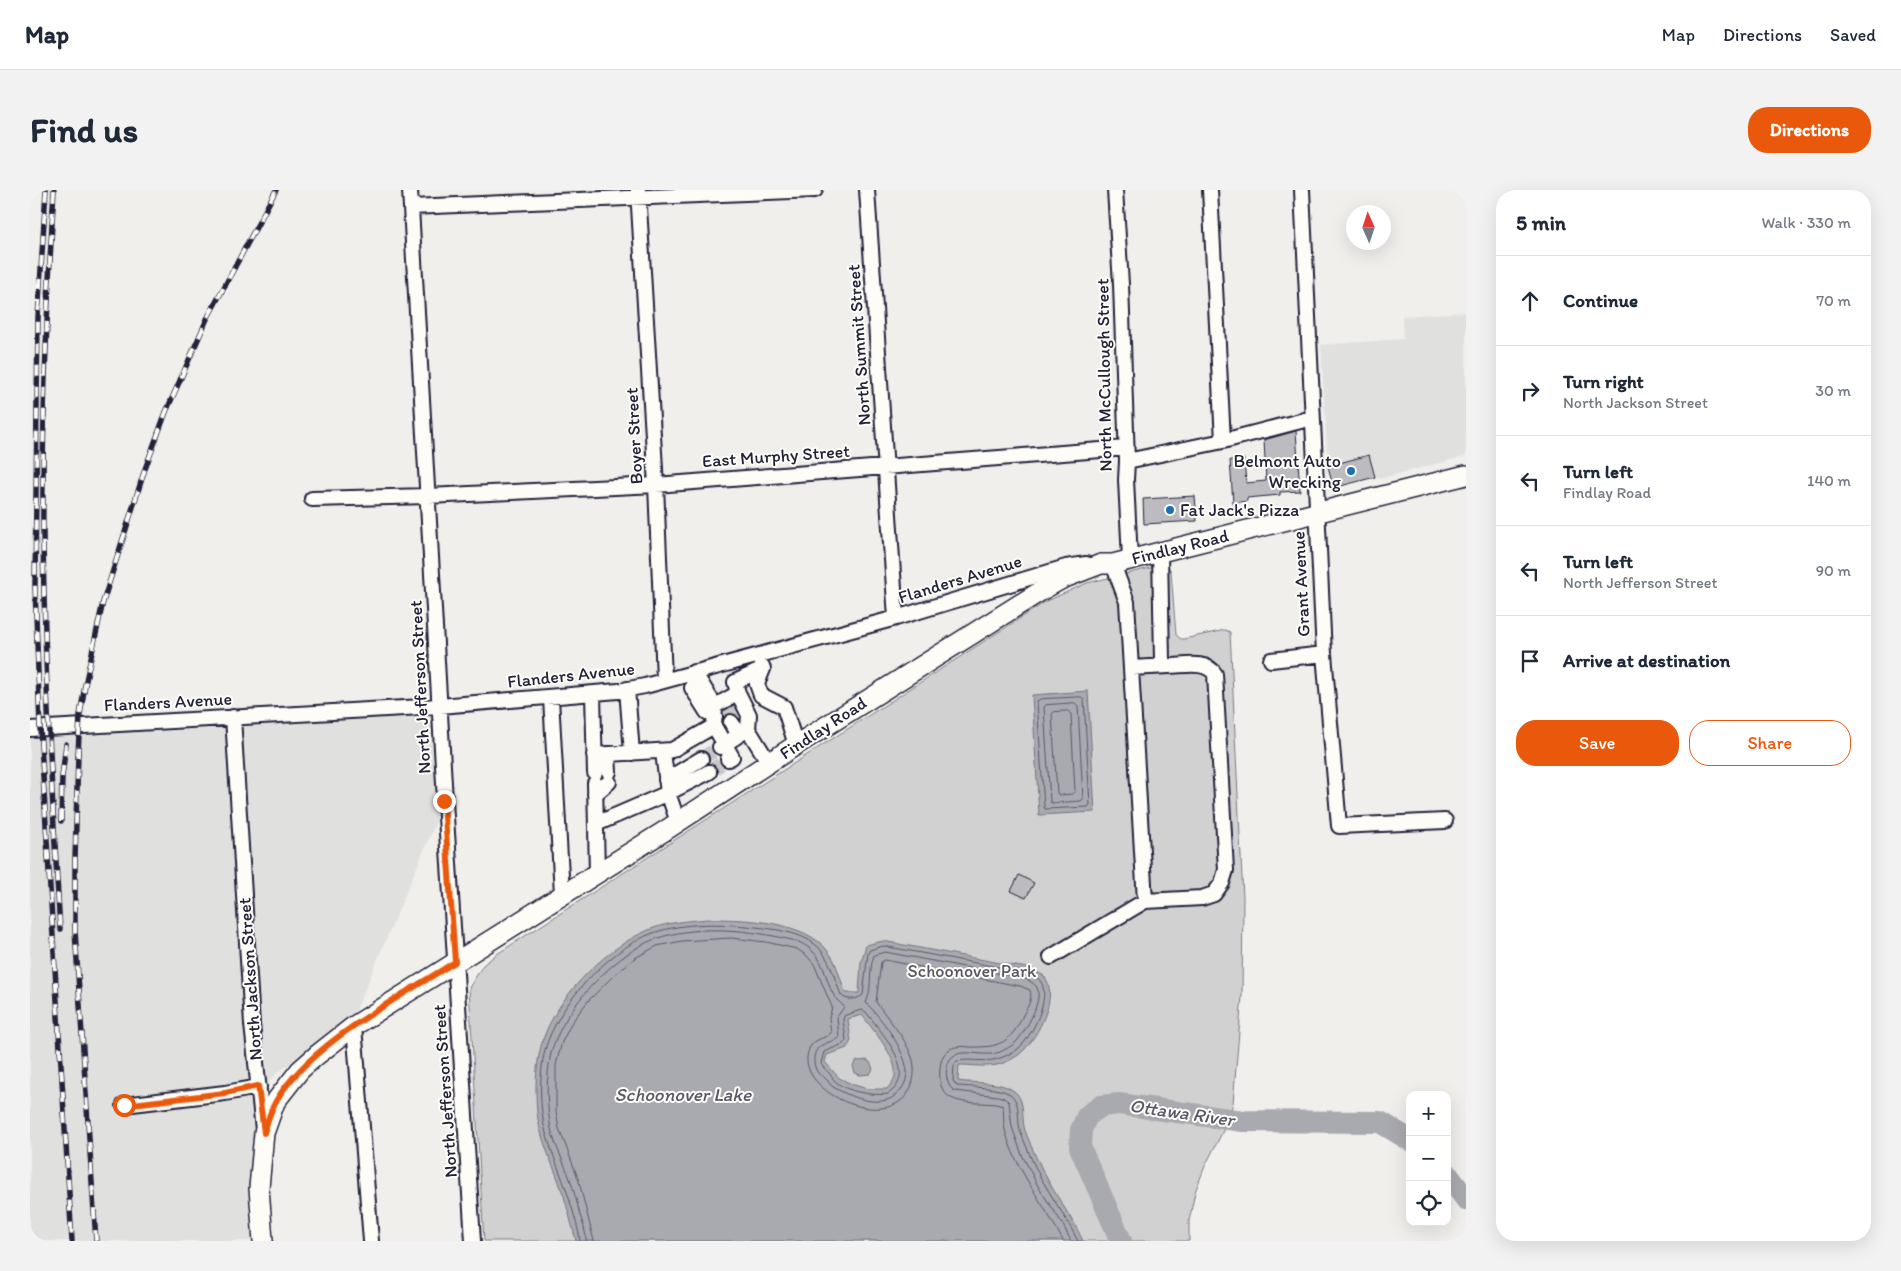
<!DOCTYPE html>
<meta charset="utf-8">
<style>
:root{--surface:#fff;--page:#f2f2f3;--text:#1f2937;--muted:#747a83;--line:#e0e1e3;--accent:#ea580c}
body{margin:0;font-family:Itim,sans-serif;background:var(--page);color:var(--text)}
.controls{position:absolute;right:15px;bottom:15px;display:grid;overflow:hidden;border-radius:10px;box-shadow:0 5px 20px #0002}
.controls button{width:45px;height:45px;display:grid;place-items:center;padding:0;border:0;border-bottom:1px solid var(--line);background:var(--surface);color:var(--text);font:25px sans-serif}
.compass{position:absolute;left:1316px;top:15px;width:45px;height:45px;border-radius:50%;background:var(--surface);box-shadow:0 5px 20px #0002;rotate:357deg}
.stop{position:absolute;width:15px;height:15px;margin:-11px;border:4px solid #ea580c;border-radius:50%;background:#fff}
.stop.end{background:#ea580c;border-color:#fff;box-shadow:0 1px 5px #0008}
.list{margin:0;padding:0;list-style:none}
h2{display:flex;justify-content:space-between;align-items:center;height:65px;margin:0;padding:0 20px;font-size:21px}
h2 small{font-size:16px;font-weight:400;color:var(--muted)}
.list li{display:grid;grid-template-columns:32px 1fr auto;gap:15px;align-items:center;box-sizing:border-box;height:90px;padding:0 20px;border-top:1px solid var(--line)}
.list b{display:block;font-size:19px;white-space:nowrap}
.list p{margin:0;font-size:16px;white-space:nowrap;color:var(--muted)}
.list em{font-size:16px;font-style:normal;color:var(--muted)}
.actions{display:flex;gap:10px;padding:15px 20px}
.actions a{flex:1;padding:11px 0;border:1px solid var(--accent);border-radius:20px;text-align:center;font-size:18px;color:var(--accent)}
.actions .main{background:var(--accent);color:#fff}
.icon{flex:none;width:28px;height:28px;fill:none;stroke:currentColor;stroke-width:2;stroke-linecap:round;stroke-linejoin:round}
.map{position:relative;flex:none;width:1436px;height:1051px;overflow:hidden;border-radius:20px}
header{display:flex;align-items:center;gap:30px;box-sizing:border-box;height:70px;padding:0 25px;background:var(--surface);border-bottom:1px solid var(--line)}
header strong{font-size:24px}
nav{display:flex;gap:28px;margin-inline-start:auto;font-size:18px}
.intro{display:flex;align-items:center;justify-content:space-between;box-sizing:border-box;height:120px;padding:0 30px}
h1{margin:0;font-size:35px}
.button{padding:12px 22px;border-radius:20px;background:var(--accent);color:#fff;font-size:18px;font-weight:700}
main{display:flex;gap:30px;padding:0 30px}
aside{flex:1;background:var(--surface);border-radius:20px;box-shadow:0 5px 20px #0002}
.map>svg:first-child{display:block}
.built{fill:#e0e0df}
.green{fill:#d2d1d1;stroke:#7a7a86}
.water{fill:#a9a9b0;stroke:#737381;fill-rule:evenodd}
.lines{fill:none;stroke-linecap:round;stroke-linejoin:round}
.shore{stroke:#58586a;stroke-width:1}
.river{stroke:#a9a9b0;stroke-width:22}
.building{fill:#bcbcc0;stroke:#22223b}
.minor-tunnel{stroke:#c7c6c9;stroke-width:14;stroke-dasharray:14 7;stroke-linecap:butt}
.minor-casing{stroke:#22223b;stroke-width:18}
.major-casing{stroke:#22223b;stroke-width:22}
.minor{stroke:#fdfcf7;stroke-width:14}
.major{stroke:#fdfcf7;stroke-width:19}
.rail-casing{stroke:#22223b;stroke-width:5.5}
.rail{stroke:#fdfcf7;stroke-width:4;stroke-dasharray:11;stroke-linecap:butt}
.route{stroke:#ea580c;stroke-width:6}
.poi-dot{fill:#1f6fb2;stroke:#fdfcf7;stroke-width:2}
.labels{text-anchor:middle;stroke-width:4;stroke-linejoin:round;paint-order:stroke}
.street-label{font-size:18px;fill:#22223b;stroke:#fdfcf7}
.poi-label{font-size:18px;fill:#22223b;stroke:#fdfcf7;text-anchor:end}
.park-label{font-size:18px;fill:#575768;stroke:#fdfcf7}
.water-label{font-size:19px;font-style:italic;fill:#58586a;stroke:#fdfcf7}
</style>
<header>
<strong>Map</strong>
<nav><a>Map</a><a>Directions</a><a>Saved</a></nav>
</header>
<div class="intro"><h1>Find us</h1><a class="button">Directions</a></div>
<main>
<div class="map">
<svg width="1436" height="1051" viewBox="0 0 1436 1051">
<rect width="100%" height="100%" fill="#f0efec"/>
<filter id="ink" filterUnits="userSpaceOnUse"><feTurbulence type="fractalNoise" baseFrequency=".02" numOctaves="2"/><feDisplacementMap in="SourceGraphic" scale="10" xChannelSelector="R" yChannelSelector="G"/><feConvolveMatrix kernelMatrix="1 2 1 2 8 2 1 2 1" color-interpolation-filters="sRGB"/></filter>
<g filter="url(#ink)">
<!-- built -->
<path class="built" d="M 1436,122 L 1436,266 L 1353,288 L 1345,287 L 1339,265 L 1298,276 L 1291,155 L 1373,149 L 1372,126 Z
M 410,516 L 415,611 L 321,832 L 248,882 L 233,899 L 233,1051 L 0,1051 L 0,539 Z"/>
<!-- green -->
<path class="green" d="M 1133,375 L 1140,379 L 1141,382 L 1146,445 L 1151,449 L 1154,449 L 1195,440 L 1200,442 L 1213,708 L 1212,806 L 1203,913 L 1195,937 L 1175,976 L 1165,1002 L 1159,1031 L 1159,1051 L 454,1051 L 439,798 L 453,775 L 467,764 L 1017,411 L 1057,393 Z"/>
<!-- water -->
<path class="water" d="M 1058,501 L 1065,622 L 1009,625 L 1002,505 Z
M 677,729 C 713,729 778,730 800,764 C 808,775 810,791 816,803 L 829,803 L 831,772 L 836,755 L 853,751 L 997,778 C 1001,780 1010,783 1014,786 C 1030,804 1008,846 994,860 C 989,866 979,871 971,874 C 958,878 943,875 929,875 L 928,891 C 944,894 970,890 984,901 C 997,911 990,929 996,943 C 1002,959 1010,976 1019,992 C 1030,1012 1043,1029 1053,1051 L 546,1051 C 541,1032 536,1011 529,992 C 521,970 510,948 507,923 C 505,898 505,869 515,844 C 531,803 579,755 621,739 C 638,732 658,731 677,729 ZM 832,825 C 842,839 868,868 865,886 C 864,891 860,895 857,899 L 838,899 L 824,895 L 809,888 L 795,872 L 797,865 L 817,858 L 821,851 L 818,829 Z
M 838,870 L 841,874 L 843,879 L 840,884 L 830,885 L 825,883 L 823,876 L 826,871 Z"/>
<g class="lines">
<!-- shore -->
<path class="shore" d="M 1051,507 L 1054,509 L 1060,615 L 1058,617 L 1015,619 L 1014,617 L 1007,511 L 1010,509 Z
M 1045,513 L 1048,516 L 1053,609 L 1051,611 L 1021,613 L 1020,611 L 1014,517 L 1016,515 Z
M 1038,521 L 1041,524 L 1045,602 L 1043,604 L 1029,605 L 1027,603 L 1022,524 L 1024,522 Z
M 832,820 L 836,822 C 851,842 890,883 858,904 C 843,906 816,902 805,891 C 802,889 801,884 798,882 C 794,878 793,878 791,873 L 794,862 L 813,854 L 816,850 L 813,830 L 814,826 Z
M 550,1051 C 549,1040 545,1029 542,1018 C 535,992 523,968 516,943 C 509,920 509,883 515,860 C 527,815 579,759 623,743 C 655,732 692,733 725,737 C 744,739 770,742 786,755 C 800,767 804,788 811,805 C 816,811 827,810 833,805 L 838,763 L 840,760 L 853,756 L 995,782 C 1000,785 1008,787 1011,792 C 1021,808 1002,846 989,858 C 985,862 978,865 973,867 C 958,874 942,868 927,871 L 924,875 L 923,891 L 927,896 C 941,897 969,897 980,904 C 992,913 986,931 991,943 C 998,961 1005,979 1015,995 C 1026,1014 1038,1031 1048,1051
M 556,1051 C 556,1042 553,1034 550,1025 C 547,1013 544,1000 540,989 C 534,972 525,956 521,939 C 517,919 516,895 519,875 C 523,828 582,765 625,749 C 665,735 713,739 753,748 C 759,750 766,750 771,753 C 797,766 793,789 806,809 C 809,812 812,814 814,817 L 807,827 L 809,848 C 804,851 797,852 792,855 C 782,860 782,875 788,883 C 793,888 789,882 794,887 C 799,891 800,896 805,898 C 822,908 854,920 869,902 C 873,898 876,892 877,885 C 878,863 851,827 836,813 C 843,798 838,781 844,765 L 855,762 L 993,788 C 997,790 1003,792 1006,796 C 1015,807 995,843 986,852 C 982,856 976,859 970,862 C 956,868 936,859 925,865 C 913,871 914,896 925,901 L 968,906 L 974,908 L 979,912 L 982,937 L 992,965 L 1009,998 L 1032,1033 L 1041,1051
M 564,1051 L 548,988 L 529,938 L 526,922 L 526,875 L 532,852 L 542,832 L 558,811 L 584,785 L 605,768 L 627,756 L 652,751 L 701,748 L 736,752 L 767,759 L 777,766 L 784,774 L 802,817 L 799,828 L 801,843 C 795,849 785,848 780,857 C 758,899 861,947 881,897 C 885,887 885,876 882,867 C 875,847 858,829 846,812 L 851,772 L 855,770 L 990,796 L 1000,800 C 1003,809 997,818 993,825 C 981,853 969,858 939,857 C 933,856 926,856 920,859 C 913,863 911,870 910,878 C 906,918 937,911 966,914 L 973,916 C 974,924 973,932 975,940 C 986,981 1014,1013 1033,1051"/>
<!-- river -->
<path class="river" d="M 1417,984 L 1436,1009
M 1091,1051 L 1050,957 L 1051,940 L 1057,926 L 1071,916 L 1089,914 L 1213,931 L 1350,932 L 1380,950"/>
</g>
<!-- building -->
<path class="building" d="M 1266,241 L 1270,301 L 1250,302 L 1250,305 L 1217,308 L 1217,311 L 1203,313 L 1200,270 L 1214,269 L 1216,293 L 1236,291 L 1234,250 Z
M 1339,265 L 1345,287 L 1303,298 L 1298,276 Z
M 1165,306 L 1167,331 L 1114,334 L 1113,309 Z
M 989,685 L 1004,693 L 996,708 L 981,701 Z"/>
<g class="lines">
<!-- minor-tunnel -->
<path class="minor-tunnel" d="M 704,514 L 710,525
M 693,519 L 701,532
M 671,569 L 690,557
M 679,582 L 698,569"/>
<defs>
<path id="minor" d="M 380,0 L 415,611 L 443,1051
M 608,0 L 626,295 L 634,489
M 837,0 L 866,428
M 1085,0 L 1091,94 L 1097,271 L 1096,290 L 1100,369
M 1180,0 L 1193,251
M 1272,0 L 1294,464 L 1309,636 L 1415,631
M 381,17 L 785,0
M 1097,271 L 1193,251 L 1282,228
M 282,309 L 398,306 L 626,295 L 1096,258
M 1083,374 L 1097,412 L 1115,711
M 1241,470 L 1294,464
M 1101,478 L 1139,476
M 733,479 L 727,494 L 731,505 L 754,517 L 766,555
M 664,482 L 685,516 L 684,536
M 666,486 L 662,498 L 667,506
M 597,499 L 602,563
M 708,503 L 705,492 L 733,479 L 732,476
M 563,504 L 565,583
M 521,508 L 532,704
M 670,511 L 677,522 L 685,526
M 685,516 L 708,503 L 719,525 L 718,539
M 203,527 L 222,834 L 233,940
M 701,532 L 709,544
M 0,539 L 410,516 L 588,501 L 615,496 L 866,428 L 1036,377 L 1056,374
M 690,557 L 718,539 L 739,573
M 633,562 L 638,603 L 648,632
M 578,564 L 579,582
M 564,565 L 642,560 L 684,536 L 702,567 L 698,569
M 636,590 L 671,569
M 565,593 L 567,683
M 565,604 L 579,592
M 566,634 L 638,603 L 679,582
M 1021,767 L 1115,711 L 1172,708 L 1184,704 L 1192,693 L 1196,680 L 1185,484 C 1176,470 1154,476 1139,476 L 1134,475 L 1132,470 L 1130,362
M 324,836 L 341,1051
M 94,915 L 195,903 L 229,897"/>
<path id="major" d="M 233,1051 L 229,998 L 234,943 L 245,912 L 270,880 L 287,865 L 324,836 L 633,642 L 766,555 L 1014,399 L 1032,389 L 1071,374 L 1083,374 L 1436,285"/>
</defs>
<!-- minor casing -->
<use href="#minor" class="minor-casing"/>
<!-- major casing -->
<use href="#major" class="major-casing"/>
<!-- minor -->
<use href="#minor" class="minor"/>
<!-- major -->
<use href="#major" class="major"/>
<defs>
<path id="rail" d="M 16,0 L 8,127 L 5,396 L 10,538 L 42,1051
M 24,0 C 17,113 12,226 13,340 C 14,473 22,606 30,739
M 31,631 L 32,587 L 36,554
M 66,1051 L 45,741 L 45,670 L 48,564 L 50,525 L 55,495 L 73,412 L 115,279 L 136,222 L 177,129 L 246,0"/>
</defs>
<!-- rail casing -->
<use href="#rail" class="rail-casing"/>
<!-- rail -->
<use href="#rail" class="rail"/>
</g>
</g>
<g class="lines" filter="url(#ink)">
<!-- route -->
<path class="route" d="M 94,915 L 195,903 L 228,896 L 234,943 C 237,933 240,921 246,911 C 279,854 370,807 425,772 L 414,611"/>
</g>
<!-- markers -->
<g class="poi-dot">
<circle cx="1321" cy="281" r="5"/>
<circle cx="1140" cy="320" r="5"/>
</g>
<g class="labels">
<!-- street labels -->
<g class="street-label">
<text transform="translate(829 155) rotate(-94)" y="6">North Summit Street</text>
<text transform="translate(1074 185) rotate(-91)" y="6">North McCullough Street</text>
<text transform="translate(604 246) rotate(-93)" y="6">Boyer Street</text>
<text transform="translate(746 266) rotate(-4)" y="6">East Murphy Street</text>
<text transform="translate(1150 357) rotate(-14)" y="6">Findlay Road</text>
<text transform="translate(930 389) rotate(-17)" y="6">Flanders Avenue</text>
<text transform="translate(1271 394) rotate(-93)" y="6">Grant Avenue</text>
<text transform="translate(541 485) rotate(-6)" y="6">Flanders Avenue</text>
<text transform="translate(390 497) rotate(-93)" y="6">North Jefferson Street</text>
<text transform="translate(138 512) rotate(-3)" y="6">Flanders Avenue</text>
<text transform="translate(793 538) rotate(-33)" y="6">Findlay Road</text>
<text transform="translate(220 789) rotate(-94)" y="6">North Jackson Street</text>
<text transform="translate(415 901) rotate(-94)" y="6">North Jefferson Street</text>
</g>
<!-- poi labels -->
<g class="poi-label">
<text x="1311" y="277">Belmont Auto<tspan x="1311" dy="21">Wrecking</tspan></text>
<text x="1150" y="326" text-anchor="start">Fat Jack's Pizza</text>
</g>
<!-- park labels -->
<g class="park-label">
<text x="942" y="787">Schoonover Park</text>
</g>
<!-- water labels -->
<g class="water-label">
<text x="653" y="911">Schoonover Lake</text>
<text transform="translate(1152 922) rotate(8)" y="7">Ottawa River</text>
</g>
</g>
</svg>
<div class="controls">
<button>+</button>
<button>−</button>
<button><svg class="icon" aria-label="locate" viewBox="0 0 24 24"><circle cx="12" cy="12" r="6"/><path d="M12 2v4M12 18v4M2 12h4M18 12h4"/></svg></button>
</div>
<svg class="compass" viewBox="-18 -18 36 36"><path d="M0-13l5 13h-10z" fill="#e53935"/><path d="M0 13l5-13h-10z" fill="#747a83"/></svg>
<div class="stop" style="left:94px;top:915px"></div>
<div class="stop end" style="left:414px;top:611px"></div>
</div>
<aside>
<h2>5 min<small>Walk · 330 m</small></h2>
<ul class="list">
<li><svg class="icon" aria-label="ahead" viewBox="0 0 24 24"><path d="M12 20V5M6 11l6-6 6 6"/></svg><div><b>Continue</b></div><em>70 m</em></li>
<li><svg class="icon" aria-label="right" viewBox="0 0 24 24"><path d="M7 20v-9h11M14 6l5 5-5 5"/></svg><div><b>Turn right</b><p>North Jackson Street</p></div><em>30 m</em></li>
<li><svg class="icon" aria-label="left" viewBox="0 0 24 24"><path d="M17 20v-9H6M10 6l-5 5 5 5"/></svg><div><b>Turn left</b><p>Findlay Road</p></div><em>140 m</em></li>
<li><svg class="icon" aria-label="left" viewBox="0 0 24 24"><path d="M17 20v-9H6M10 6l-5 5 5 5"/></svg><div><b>Turn left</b><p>North Jefferson Street</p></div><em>90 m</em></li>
<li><svg class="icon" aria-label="arrive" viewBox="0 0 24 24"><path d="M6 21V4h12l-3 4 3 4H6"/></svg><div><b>Arrive at destination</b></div></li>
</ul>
<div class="actions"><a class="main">Save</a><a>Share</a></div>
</aside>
</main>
